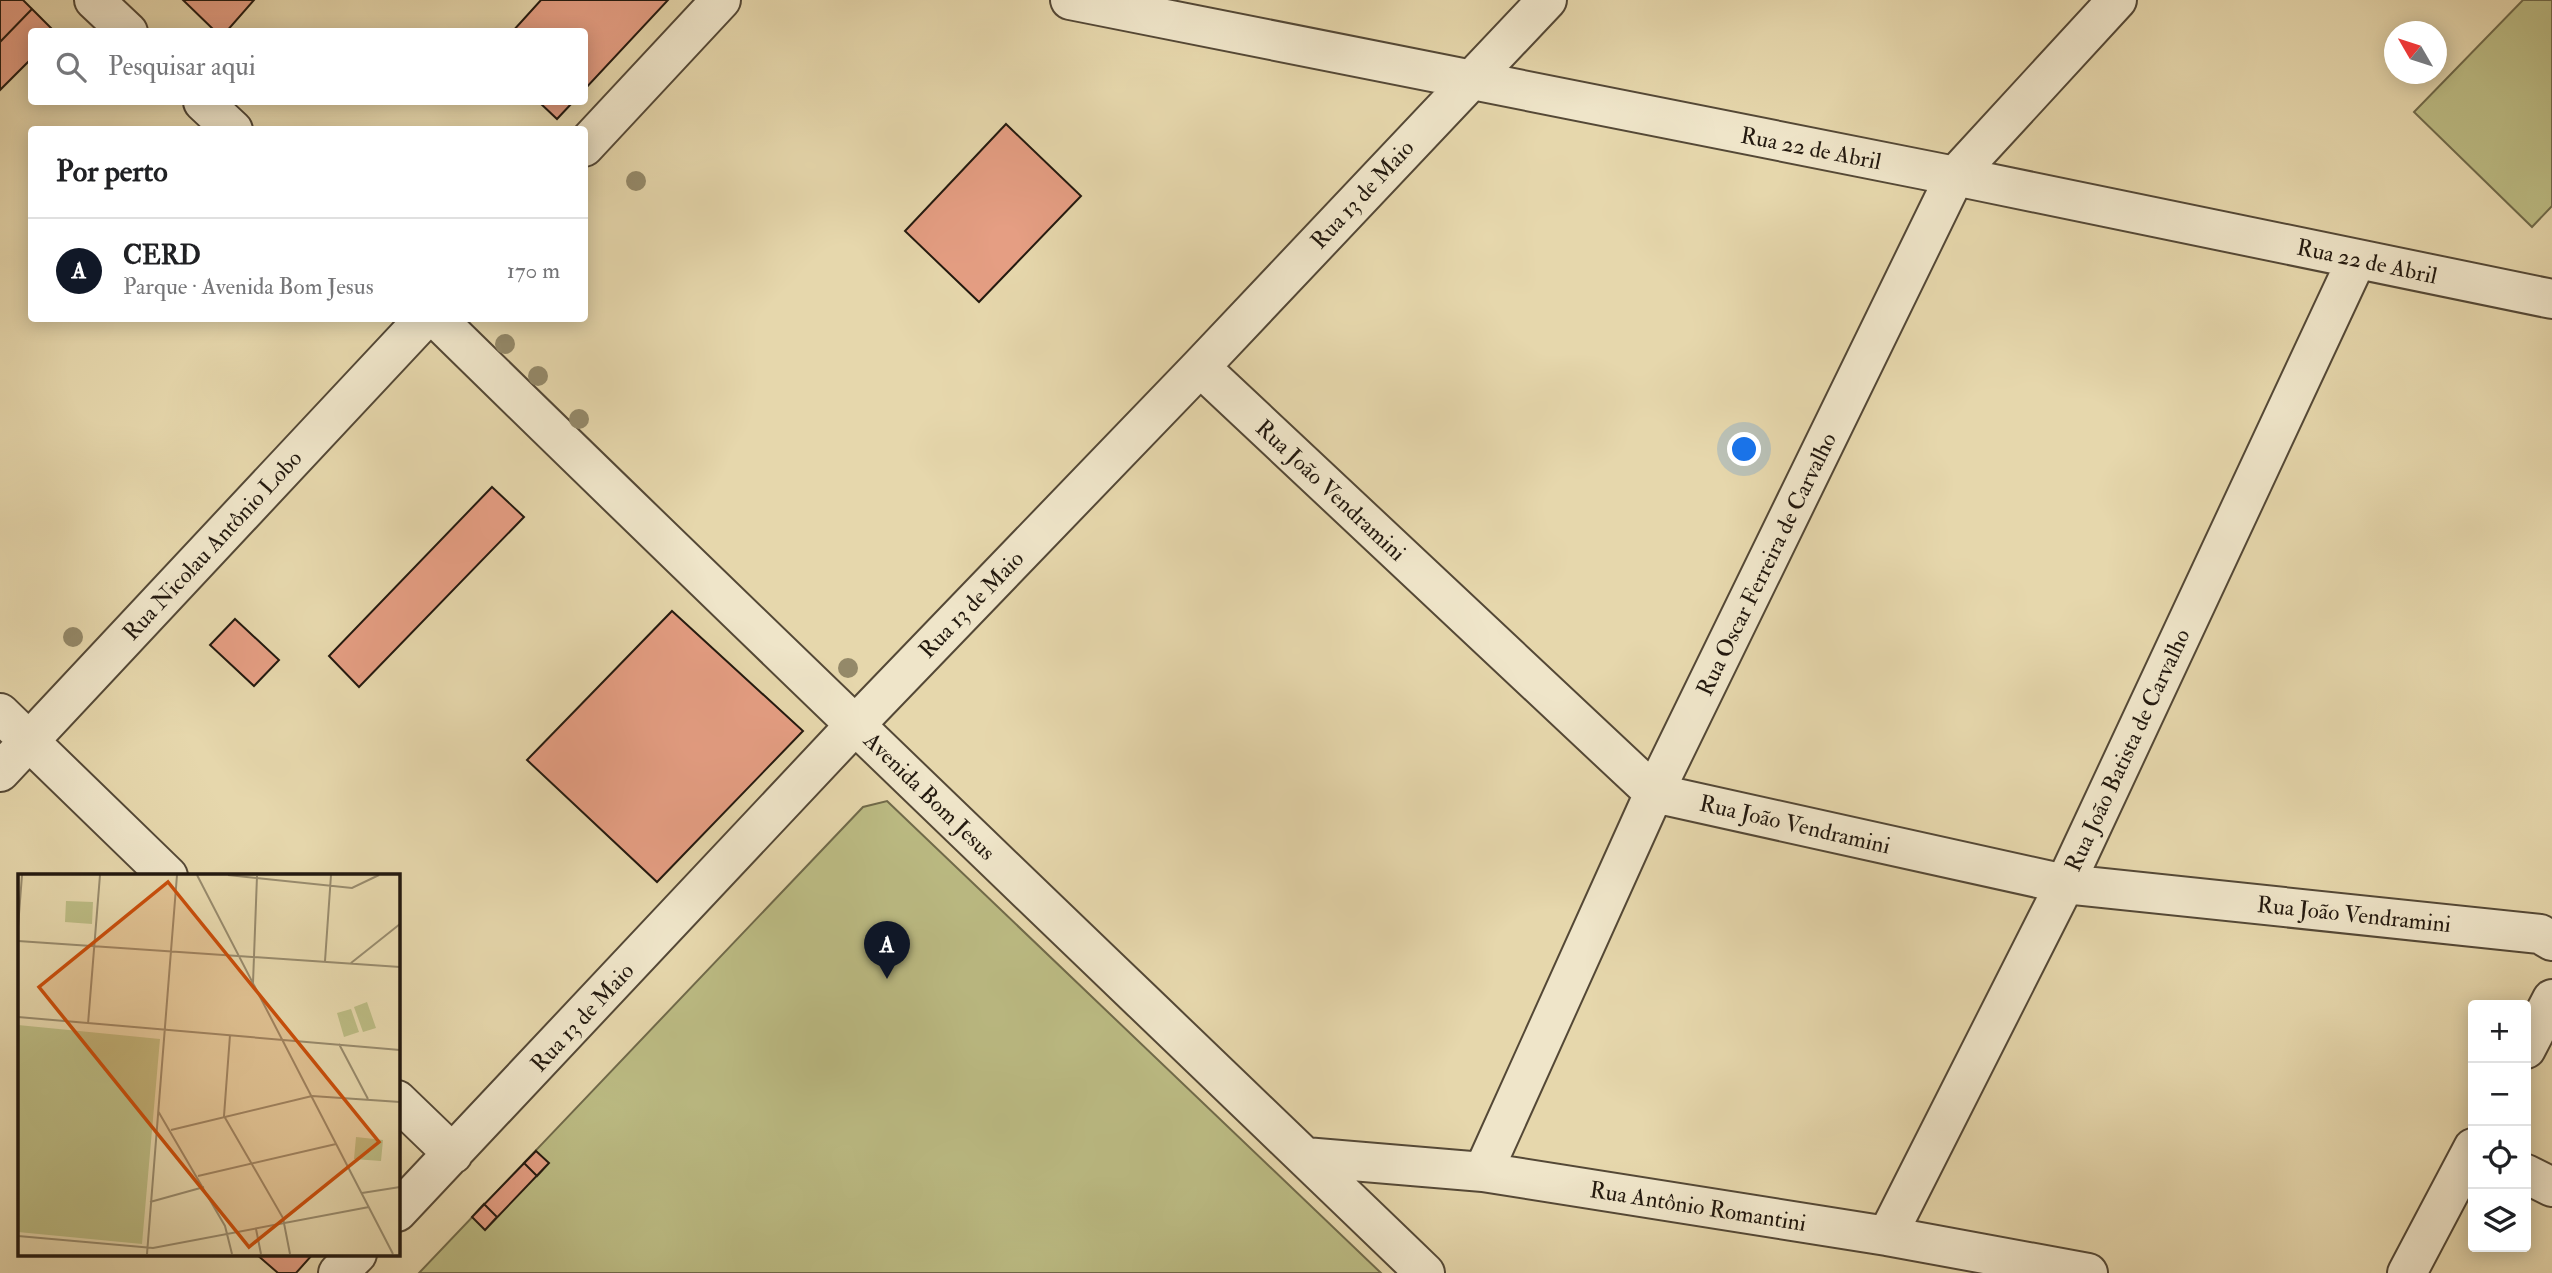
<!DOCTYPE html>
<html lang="pt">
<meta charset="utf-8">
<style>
:root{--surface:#fff;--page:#f2f2f2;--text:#202124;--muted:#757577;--line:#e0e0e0;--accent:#111827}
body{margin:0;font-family:"IM FELL Double Pica",serif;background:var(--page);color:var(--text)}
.controls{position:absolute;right:21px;bottom:21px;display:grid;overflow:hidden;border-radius:7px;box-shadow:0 4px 18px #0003}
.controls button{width:63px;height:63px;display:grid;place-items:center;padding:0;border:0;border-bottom:2px solid var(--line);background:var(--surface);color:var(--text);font:35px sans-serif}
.compass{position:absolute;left:2384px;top:21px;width:63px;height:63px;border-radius:50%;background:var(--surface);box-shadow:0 4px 18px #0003;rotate:309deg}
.you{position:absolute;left:1745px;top:450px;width:24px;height:24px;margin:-18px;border:5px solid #fff;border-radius:50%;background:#1a73e8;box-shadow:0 0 0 10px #1a73e833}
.badge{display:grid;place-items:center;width:46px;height:46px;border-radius:50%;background:var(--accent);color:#fff;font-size:23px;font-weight:700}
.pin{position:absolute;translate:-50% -58px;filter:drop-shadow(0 2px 4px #0008)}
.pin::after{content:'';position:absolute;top:37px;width:24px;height:21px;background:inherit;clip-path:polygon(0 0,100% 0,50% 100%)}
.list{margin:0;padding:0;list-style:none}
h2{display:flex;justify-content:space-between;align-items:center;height:91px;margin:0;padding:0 28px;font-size:30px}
h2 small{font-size:23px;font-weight:400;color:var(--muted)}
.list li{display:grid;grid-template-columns:46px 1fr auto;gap:21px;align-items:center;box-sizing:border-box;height:105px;padding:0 28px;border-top:2px solid var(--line)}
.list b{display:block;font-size:26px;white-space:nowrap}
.list p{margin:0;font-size:23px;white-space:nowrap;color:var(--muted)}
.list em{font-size:23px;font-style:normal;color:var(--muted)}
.icon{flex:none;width:38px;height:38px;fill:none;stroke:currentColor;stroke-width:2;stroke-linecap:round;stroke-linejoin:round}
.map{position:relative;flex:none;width:2552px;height:1273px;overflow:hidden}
.search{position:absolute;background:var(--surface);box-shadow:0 4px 18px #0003;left:28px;top:28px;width:560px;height:77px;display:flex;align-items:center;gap:18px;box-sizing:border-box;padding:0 24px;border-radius:7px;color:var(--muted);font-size:26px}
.panel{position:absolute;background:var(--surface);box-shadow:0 4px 18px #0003;left:28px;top:126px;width:560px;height:196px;border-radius:7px}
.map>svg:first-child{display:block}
.green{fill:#bcbc84;stroke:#706a4a;stroke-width:2}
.building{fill:#e59e83;stroke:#23190f;stroke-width:2}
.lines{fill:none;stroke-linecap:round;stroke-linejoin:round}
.minor-casing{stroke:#544836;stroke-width:42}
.minor{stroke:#efe5c9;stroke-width:38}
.tree{fill:#948969}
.labels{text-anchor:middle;stroke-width:5;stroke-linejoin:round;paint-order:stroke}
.street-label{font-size:23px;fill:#23190f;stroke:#efe5c9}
.inset-road{fill:none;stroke:#988b6d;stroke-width:2}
.view{fill:#ca4f0c;fill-opacity:0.15;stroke:#ca4f0c;stroke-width:3.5}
.inset-edge{fill:none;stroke:#23190f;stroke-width:3.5}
</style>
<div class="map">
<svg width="2552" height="1273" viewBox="0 0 2552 1273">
<rect width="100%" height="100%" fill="#e6d7ac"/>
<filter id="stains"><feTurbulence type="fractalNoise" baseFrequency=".00286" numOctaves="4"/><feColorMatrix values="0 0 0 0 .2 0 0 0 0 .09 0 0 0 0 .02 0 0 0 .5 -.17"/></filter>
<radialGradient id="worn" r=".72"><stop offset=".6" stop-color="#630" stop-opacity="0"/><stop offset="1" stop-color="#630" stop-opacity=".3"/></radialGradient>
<!-- green -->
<path class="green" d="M 2523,0 L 2552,0 L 2552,206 L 2532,227 L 2414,112 Z
M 887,801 L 1381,1273 L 419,1273 L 863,807 Z"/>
<!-- building -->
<path class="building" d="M 0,0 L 23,0 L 32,9 L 0,42 Z
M 183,0 L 254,0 L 226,32 L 216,32 Z
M 541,0 L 668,0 L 584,90 L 584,32 L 512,32 Z
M 32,9 L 55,32 L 32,32 L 32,58 L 0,90 L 0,42 Z
M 539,102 L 573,102 L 557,119 Z
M 1006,124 L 1081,196 L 979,302 L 905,231 Z
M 492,487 L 524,517 L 359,687 L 329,656 Z
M 672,611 L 803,731 L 657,882 L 527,760 Z
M 235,619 L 279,660 L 254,686 L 210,645 Z
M 536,1151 L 549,1163 L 485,1230 L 472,1217 Z
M 536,1151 L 549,1163 L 537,1176 L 524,1163 Z
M 484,1204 L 497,1217 L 485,1230 L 472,1217 Z
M 256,1254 L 313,1254 L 296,1273 L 278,1273 Z"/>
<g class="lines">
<defs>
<path id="minor" d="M 94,0 L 128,32
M 1070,0 L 1955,176 L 2552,299
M 203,102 L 233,130
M 584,147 L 721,0
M 436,318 C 763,639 1095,955 1425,1273
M 1200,367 L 1654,793 L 2065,884 L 2540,934 L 2552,941
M 0,713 L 168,876
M 0,772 L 425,318
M 2526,1049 L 2552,999
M 397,1100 L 453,1154
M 1305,1157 L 1483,1172 L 1887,1236 L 2088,1273
M 1483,1172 L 1654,793 L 1955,176 L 2117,0
M 2526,1174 L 2552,1187
M 397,1212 L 856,724 L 1200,367 L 1547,0
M 1887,1236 L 2065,884 L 2357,259
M 338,1273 L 357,1254
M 2407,1273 L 2473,1148"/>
</defs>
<!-- minor casing -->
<use href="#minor" class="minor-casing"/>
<!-- minor -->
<use href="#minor" class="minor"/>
</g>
<!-- trees -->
<g class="tree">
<circle cx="636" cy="181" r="10"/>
<circle cx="505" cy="344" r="10"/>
<circle cx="538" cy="376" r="10"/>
<circle cx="579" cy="419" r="10"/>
<circle cx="73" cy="637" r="10"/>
<circle cx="848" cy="668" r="10"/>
</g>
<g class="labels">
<!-- street labels -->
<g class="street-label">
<text transform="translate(1811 148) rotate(11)" y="8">Rua 22 de Abril</text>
<text transform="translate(1362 194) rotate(-47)" y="8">Rua 13 de Maio</text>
<text transform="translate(2367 261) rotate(12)" y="8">Rua 22 de Abril</text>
<text transform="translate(1331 490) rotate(43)" y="8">Rua João Vendramini</text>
<text transform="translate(212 545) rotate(-47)" y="8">Rua Nicolau Antônio Lobo</text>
<text transform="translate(1766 564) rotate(-64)" y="8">Rua Oscar Ferreira de Carvalho</text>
<text transform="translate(971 604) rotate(-46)" y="8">Rua 13 de Maio</text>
<text transform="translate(2127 750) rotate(-65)" y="8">Rua João Batista de Carvalho</text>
<text transform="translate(930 796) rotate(44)" y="8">Avenida Bom Jesus</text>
<text transform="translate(1795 824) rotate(13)" y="8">Rua João Vendramini</text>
<text transform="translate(2354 914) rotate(6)" y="8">Rua João Vendramini</text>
<text transform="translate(582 1017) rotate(-47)" y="8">Rua 13 de Maio</text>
<text transform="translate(1698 1206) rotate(9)" y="8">Rua Antônio Romantini</text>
</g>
</g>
<!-- overview -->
<g transform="translate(18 874)">
<rect width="382" height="382" fill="#e6d7ac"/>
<path d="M 48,27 L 75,28 L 74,50 L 47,48 ZM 349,128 L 358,154 L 345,158 L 336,133 ZM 333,135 L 341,158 L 326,163 L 319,139 ZM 0,151 L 142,165 L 124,370 L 0,358 ZM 338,263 L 365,266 L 363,287 L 336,285 Z" fill="#bcbc84"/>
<path class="inset-road" d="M 179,1 L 375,380M 210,1 L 334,14 L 361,1M 0,53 L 4,1M 0,67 L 382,93M 307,87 L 313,1M 333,89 L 382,50M 235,109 L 239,2M 0,143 L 382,176M 70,150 L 82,1M 212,161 L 206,242 L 265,344 L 272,380M 321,170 L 350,225M 140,237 L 207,352 L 214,380M 153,256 L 294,222 L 382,228M 180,302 L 318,270M 344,319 L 382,313M 132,328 L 186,313M 238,355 L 243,380M 0,362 L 135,374 L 351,333M 129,380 L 159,1"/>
<path class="view" d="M 150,8 L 361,268 L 231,373 L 21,113 Z"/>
<rect width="382" height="382" class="inset-edge"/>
</g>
<rect width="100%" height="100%" filter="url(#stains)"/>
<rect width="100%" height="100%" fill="url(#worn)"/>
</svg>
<div class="controls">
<button>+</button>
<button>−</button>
<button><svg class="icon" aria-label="locate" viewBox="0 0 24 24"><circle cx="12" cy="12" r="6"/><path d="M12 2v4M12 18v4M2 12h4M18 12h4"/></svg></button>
<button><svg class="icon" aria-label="layers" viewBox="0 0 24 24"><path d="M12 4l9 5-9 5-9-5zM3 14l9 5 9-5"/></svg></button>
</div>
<svg class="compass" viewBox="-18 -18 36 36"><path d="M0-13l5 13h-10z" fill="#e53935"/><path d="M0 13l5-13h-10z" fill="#757577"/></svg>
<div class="you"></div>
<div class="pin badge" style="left:887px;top:979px">A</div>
<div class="search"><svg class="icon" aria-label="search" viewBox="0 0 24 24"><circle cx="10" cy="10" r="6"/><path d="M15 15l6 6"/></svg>Pesquisar aqui</div>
<section class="panel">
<h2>Por perto<small></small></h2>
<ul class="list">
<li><span class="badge">A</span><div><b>CERD</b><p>Parque · Avenida Bom Jesus</p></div><em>170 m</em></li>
</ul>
</section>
</div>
